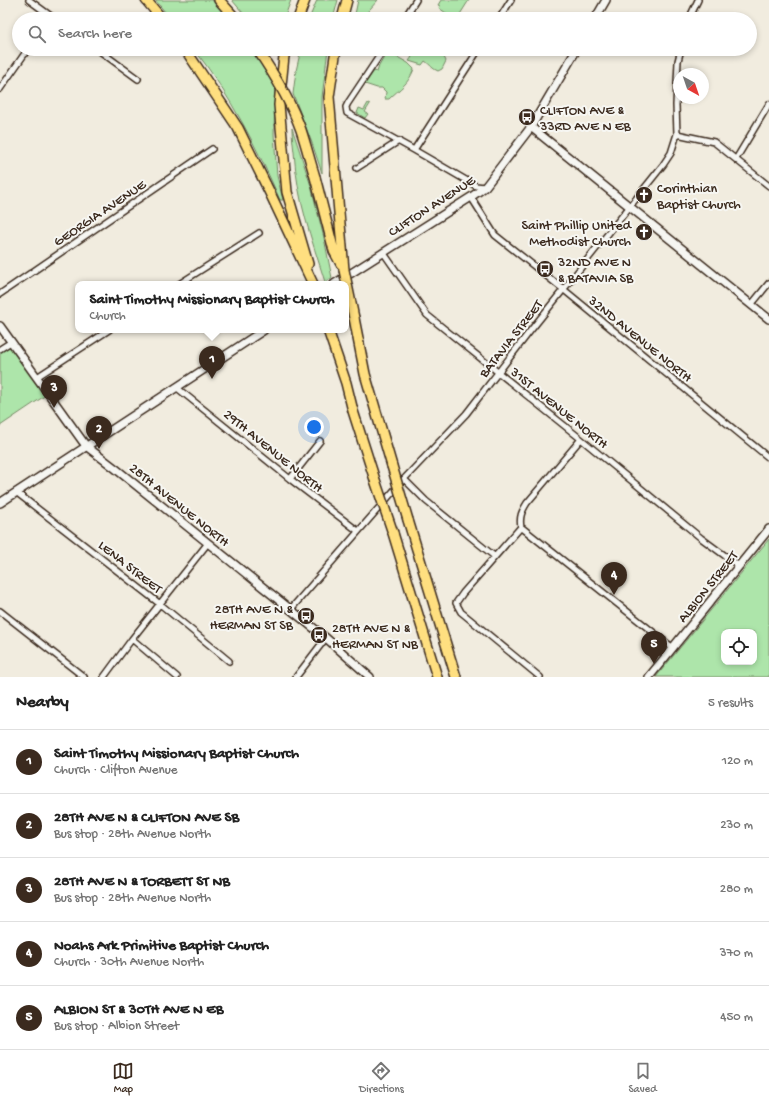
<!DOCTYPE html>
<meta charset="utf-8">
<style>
:root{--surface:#fff;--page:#f2f2f2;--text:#222;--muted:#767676;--line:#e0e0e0;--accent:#3b2a1e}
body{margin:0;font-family:"Gochi Hand",sans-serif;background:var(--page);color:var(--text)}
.controls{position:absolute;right:12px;bottom:12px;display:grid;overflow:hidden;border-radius:8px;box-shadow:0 2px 6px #0003}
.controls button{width:36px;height:36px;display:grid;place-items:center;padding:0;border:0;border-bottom:1px solid var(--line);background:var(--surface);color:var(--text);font:20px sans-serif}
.compass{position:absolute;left:673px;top:68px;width:36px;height:36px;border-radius:50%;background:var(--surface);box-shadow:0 2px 6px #0003;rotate:140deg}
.you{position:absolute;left:314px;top:427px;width:14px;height:14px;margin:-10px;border:3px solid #fff;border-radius:50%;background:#1a73e8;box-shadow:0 0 0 6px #1a73e833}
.badge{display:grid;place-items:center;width:26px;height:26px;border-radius:50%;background:var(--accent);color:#fff;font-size:13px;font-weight:700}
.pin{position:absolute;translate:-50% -33px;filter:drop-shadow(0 1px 2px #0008)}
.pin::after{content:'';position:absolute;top:21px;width:14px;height:12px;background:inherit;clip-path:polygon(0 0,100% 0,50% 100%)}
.popup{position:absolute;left:75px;top:281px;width:274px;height:52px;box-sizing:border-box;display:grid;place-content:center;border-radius:8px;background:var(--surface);filter:drop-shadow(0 1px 3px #0005);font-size:13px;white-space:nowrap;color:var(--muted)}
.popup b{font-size:15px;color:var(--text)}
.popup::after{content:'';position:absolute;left:50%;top:100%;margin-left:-8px;border:8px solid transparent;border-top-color:var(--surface)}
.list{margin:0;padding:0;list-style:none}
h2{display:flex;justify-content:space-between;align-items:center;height:52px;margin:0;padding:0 16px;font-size:17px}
h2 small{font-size:13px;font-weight:400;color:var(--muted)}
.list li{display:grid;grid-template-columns:26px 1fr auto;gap:12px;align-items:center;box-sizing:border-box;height:64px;padding:0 16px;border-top:1px solid var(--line)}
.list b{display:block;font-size:15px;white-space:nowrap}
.list p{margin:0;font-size:13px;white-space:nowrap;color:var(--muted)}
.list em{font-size:13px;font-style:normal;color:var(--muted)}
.icon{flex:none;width:22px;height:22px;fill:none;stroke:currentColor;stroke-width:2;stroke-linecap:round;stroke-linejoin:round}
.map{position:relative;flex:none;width:769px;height:677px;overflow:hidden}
.search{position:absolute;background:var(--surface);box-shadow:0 2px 6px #0003;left:12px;right:12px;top:12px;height:44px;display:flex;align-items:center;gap:10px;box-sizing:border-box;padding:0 14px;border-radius:22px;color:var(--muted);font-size:15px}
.sheet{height:372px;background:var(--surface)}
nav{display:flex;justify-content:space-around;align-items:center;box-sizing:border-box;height:56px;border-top:1px solid var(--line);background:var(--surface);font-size:11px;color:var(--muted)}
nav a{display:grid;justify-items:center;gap:2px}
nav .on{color:var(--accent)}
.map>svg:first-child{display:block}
.green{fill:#ade5aa;stroke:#748864;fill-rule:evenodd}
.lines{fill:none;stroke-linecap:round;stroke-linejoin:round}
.street-casing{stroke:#3b2a1e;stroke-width:8}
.secondary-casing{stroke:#3b2a1e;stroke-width:10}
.highway-casing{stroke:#3b2a1e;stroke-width:12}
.street{stroke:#f6f6f2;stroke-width:5}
.secondary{stroke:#f6f6f2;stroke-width:7}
.highway{stroke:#ffdf80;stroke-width:9}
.highway-bridge-casing{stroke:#3b2a1e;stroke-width:12;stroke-linecap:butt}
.highway-bridge{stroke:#ffdf80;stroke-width:9}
.labels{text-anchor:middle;stroke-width:4;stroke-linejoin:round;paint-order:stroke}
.poi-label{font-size:14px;fill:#3b2a1e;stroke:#f6f6f2;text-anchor:start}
.street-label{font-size:14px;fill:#3b2a1e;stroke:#f6f6f2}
</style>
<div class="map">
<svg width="769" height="677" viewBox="0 0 769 677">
<rect width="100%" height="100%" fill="#f1ecdf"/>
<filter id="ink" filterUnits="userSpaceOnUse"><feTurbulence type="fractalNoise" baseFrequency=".025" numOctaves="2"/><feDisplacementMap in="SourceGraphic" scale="8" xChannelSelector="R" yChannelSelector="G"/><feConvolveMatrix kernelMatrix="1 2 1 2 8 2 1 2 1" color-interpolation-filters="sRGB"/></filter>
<g filter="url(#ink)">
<!-- green -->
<path class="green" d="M 155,0 L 212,0 L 229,19 L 171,19 Z
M 232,0 L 291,0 L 284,19 L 248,19 Z
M 317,0 L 338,0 L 333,19 L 309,19 Z
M 358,0 L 378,0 L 361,19 L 354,19 Z
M 441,0 L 469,0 L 457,19 L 445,19 L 446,13 L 439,8 L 440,6 L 438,5 Z
M 194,49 L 252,49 L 275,87 L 274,134 L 277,176 L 283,200 L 280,200 C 257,147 230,95 194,49 Z
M 301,49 L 328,49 L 322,97 L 322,173 L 312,143 L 293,94 L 296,71 Z
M 406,49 L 414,52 L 417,49 L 440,49 L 446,61 L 442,69 L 438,71 C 432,69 430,64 425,61 L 422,65 L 409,61 L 412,57 L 404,51 Z
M 387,52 L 391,55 L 394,55 L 408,63 L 414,69 C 408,85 400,88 389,99 L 385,99 L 386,92 L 382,88 L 377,88 L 365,84 L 374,71 L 377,72 L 379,66 Z
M 368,103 L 370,104 L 365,112 L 368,114 L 365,118 L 357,113 L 359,108 L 364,110 Z
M 292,128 L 311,186 L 324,238 L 332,278 L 325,282 C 311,237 297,200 294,152 C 293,144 292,136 292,128 Z
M 11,342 L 49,393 L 0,426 L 0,349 Z
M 769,539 L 769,677 L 656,677 ZM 724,632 L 754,632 L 754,662 L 724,662 Z"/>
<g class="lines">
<defs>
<path id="street" d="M 29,0 L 55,19
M 404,19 L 416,0
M 499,19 L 511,0
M 689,19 L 698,0
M 97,49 L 138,79
M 384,49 L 348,103 L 346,107 L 347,113 L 414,150 L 476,186 L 485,187
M 0,89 L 28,49
M 677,134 L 714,142 L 769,186
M 414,150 L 479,49
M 736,159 L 769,104
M 357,168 L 399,141
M 471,197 L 495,235 L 563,289 L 769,458
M 383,252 L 427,315 L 581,439 L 701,538 L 739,566
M 179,284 L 259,233
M 0,294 L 212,149
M 751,305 L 769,283
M 0,349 L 11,342
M 37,377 L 109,330
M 176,387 L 290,479 L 358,531
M 290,479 L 320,441
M 404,479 L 426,501 L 494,556
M 16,492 L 160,604 L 229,661
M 521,527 L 673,648
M 290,610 L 404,479 L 466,414 L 531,330 L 663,165 L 671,153 L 677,134 L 676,105 L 678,61 L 681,49
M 0,611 L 84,677
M 132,639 L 177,677
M 104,677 L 132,639 L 208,543
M 296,677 L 326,638
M 540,677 L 461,612 L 456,603 L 463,593 L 521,527 C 519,517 522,511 527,503 L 581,439"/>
<path id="secondary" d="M 595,19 L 606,0
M 531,127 L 769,319
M 334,284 L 471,197 L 485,187 L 531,127 L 577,49
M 0,326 L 86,446 L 116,469 L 326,638 L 370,677
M 0,503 L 264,330
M 649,677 L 769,529"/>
<path id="highway" d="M 146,0 L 162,19
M 219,0 L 236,19
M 298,19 L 305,0
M 342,19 L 347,0
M 185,49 L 238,128 L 270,193 L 313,284
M 287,49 L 284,56 L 279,105 L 287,192 L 308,264
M 336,49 L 329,97 L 344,270
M 315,177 L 334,251 L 341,264
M 354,318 L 365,374 L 392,466
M 328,330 L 346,383 L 353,411 L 375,480
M 408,520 L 456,677
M 393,533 L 437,677"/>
</defs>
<!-- street casing -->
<use href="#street" class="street-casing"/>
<!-- secondary casing -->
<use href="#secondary" class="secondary-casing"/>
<!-- highway casing -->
<use href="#highway" class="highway-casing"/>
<!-- street -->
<use href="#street" class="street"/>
<!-- secondary -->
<use href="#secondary" class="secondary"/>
<!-- highway -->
<use href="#highway" class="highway"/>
<defs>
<path id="highway-bridge" d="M 257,49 C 274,74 291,102 301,130 C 306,145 310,161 315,177
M 344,270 L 354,318
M 392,466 L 408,520
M 375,480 L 393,533"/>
</defs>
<!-- highway-bridge casing -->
<use href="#highway-bridge" class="highway-bridge-casing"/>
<!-- highway-bridge -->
<use href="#highway-bridge" class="highway-bridge"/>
</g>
</g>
<!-- icons -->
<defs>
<symbol id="bus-disc" viewBox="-11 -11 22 22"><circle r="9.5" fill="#3b2a1e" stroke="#f6f6f2"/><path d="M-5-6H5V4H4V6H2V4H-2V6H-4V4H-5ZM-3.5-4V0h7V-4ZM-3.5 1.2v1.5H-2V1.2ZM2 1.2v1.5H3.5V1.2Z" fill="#fff"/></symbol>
<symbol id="church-disc" viewBox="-11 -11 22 22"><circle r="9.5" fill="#3b2a1e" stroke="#f6f6f2"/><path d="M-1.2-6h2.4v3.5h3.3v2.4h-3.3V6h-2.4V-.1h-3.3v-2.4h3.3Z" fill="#fff"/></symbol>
</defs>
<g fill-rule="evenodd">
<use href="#bus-disc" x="517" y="107" width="20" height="20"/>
<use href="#church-disc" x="634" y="185" width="20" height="20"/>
<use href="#church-disc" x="634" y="222" width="20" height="20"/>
<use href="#bus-disc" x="535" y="259" width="20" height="20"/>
<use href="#bus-disc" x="296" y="606" width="20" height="20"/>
<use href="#bus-disc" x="309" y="625" width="20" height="20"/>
</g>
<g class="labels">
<!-- poi labels -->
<g class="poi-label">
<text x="540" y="114">CLIFTON AVE &amp;<tspan x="540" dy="16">33RD AVE N EB</tspan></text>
<text x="657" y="192">Corinthian<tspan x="657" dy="16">Baptist Church</tspan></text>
<text x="631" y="229" text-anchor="end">Saint Phillip United<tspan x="631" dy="16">Methodist Church</tspan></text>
<text x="558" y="266">32ND AVE N<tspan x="558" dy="16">&amp; BATAVIA SB</tspan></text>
<text x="293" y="613" text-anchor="end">28TH AVE N &amp;<tspan x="293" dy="16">HERMAN ST SB</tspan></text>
<text x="332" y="632">28TH AVE N &amp;<tspan x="332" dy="16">HERMAN ST NB</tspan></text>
</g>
<!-- street labels -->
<g class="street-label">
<text transform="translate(431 205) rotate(-33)" y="5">CLIFTON AVENUE</text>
<text transform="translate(99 212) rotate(-34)" y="5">GEORGIA AVENUE</text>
<text transform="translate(510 338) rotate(-52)" y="5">BATAVIA STREET</text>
<text transform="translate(641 338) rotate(39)" y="5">32ND AVENUE NORTH</text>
<text transform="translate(560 407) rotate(39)" y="5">31ST AVENUE NORTH</text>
<text transform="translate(274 450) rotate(39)" y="5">29TH AVENUE NORTH</text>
<text transform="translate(180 504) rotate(39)" y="5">28TH AVENUE NORTH</text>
<text transform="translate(131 566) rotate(38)" y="5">LENA STREET</text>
<text transform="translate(707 586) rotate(-51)" y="5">ALBION STREET</text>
</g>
</g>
</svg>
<div class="controls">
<button><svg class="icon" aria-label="locate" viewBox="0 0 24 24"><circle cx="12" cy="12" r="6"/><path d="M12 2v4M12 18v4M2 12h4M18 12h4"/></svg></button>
</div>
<svg class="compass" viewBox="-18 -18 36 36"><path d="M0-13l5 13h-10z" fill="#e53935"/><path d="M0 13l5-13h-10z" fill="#767676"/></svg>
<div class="you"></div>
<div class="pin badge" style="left:212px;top:379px">1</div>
<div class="popup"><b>Saint Timothy Missionary Baptist Church</b>Church</div>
<div class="pin badge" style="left:99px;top:449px">2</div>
<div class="pin badge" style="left:54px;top:408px">3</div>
<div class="pin badge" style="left:614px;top:595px">4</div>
<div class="pin badge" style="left:654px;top:664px">5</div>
<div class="search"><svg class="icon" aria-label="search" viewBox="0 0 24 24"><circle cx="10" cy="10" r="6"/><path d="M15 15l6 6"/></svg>Search here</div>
</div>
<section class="sheet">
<h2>Nearby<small>5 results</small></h2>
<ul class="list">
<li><span class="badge">1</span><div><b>Saint Timothy Missionary Baptist Church</b><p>Church · Clifton Avenue</p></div><em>120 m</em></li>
<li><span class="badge">2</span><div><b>28TH AVE N &amp; CLIFTON AVE SB</b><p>Bus stop · 28th Avenue North</p></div><em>230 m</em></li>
<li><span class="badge">3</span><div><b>28TH AVE N &amp; TORBETT ST NB</b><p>Bus stop · 28th Avenue North</p></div><em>280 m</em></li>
<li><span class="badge">4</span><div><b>Noahs Ark Primitive Baptist Church</b><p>Church · 30th Avenue North</p></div><em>370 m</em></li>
<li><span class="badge">5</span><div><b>ALBION ST &amp; 30TH AVE N EB</b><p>Bus stop · Albion Street</p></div><em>450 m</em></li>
</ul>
</section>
<nav>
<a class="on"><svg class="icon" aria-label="map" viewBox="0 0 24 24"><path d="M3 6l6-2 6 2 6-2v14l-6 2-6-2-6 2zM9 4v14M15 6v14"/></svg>Map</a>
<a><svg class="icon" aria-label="directions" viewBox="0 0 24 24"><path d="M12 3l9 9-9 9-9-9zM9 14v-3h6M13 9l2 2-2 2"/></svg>Directions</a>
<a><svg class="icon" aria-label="saved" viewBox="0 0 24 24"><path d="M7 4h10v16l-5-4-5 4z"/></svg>Saved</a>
</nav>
